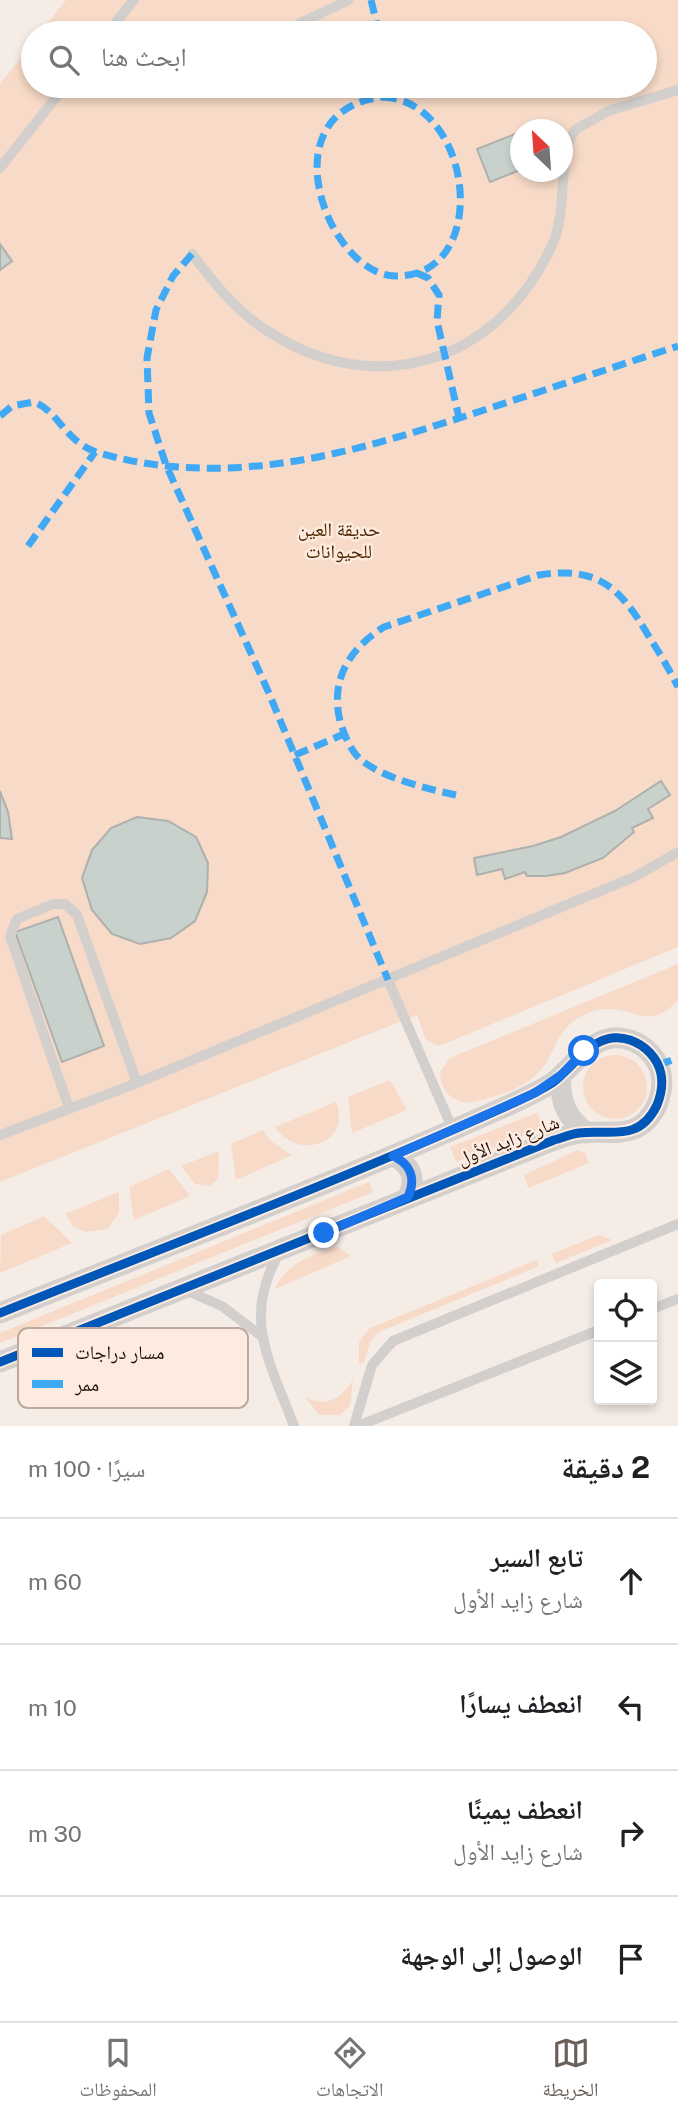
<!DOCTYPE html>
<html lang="ar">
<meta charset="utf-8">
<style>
:root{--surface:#fff;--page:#f6f6f6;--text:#202124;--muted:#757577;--line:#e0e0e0;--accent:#6a6059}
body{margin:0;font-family:"Public Sans","Noto Naskh Arabic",sans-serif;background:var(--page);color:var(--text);direction:rtl}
.controls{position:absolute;right:21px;bottom:21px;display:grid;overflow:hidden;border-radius:7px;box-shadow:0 4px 10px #0003}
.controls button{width:63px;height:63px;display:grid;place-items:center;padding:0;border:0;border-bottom:2px solid var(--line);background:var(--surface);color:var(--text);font:35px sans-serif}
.compass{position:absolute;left:510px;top:119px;width:63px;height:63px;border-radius:50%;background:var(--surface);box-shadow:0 4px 10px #0003;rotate:335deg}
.stop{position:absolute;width:21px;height:21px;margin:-16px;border:5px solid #1a73e8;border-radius:50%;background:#fff}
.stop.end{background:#1a73e8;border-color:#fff;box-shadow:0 2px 7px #0008}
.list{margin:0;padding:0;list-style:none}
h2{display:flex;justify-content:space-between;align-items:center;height:91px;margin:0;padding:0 28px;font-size:30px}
h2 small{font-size:23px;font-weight:400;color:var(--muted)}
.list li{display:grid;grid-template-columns:46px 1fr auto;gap:21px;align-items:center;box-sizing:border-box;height:126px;padding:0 28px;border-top:2px solid var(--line)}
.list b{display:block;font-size:26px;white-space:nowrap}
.list p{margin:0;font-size:23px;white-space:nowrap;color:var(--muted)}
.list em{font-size:23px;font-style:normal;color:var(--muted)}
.icon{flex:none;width:38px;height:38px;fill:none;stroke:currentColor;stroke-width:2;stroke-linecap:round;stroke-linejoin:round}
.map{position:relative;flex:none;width:678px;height:1426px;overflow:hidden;direction:ltr}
.search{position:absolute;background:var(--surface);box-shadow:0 4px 10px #0003;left:21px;right:21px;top:21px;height:77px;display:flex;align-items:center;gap:18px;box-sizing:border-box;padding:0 24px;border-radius:38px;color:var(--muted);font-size:26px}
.sheet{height:595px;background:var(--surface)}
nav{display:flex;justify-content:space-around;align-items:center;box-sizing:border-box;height:98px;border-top:2px solid var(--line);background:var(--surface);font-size:19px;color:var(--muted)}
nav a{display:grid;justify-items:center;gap:4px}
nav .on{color:var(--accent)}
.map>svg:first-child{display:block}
.green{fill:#f7dac7;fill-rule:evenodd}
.building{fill:#c9d1cd;stroke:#adb0ac;stroke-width:2}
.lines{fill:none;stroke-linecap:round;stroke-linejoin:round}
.service{stroke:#d2cfcd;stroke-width:10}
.minor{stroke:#d2cfcd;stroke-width:21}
.quiet{stroke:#3fa9f5;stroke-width:7;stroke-dasharray:14 7;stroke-linecap:butt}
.cycleway-casing{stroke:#fdebdf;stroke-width:13}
.cycleway{stroke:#0057b8;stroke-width:9}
.route{stroke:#1a73e8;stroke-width:9}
.labels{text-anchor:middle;stroke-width:5;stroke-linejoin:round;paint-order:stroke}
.park-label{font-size:19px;fill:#4d2500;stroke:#fdebdf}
.street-label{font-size:19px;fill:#1e140d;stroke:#fdebdf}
.key{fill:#fdebdf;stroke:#baaaa0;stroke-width:2}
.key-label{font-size:19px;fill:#1e140d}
</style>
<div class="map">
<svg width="678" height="1426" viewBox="0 0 678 1426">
<rect width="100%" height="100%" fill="#f6ece6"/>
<!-- green -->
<path class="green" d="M 66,0 L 678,0 L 678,947 L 439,1046 L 426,1040 L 417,1015 L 0,1182 L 0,84 L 33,42 L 33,86 L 645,86 L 645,33 L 40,33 ZM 520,130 L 562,130 L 562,172 L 520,172 Z
M 678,964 L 678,1000 C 644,1038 628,996 588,1013 C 553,1028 558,1053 537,1074 C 520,1091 490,1099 467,1103 C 449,1100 441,1089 440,1072 L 450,1058 Z
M583 1087a32 32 0 1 1 64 0a32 32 0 1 1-64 0Z
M 390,1080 L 407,1110 L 352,1133 L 348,1097 Z
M 336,1102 C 353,1143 298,1162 275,1127 Z
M 537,1113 L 543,1128 L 456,1162 L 450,1147 Z
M 263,1130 L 272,1142 L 292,1155 L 236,1180 L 231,1144 Z
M 578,1150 L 585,1153 L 589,1163 L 528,1188 L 524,1175 Z
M 219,1151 L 218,1178 L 210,1186 L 195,1184 L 181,1166 Z
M 169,1169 L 190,1196 L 134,1220 L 129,1187 Z
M 369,1182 L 373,1192 L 0,1343 L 0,1333 Z
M 119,1192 L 119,1213 L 107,1229 L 85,1232 L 73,1226 L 65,1214 Z
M 44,1216 L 72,1243 L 0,1273 L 1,1235 Z
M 599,1235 L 612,1240 L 556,1263 L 552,1254 Z
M 338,1247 L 351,1256 L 275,1289 C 286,1264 312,1254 338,1247 Z
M 537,1260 L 539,1266 L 379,1332 L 370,1342 L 364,1363 L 359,1364 L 359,1342 L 370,1328 Z
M 353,1380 L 350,1405 L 340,1415 L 319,1415 L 305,1397 C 327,1408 340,1399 353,1380 Z"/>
<!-- building -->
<path class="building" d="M 520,132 L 520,170 L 490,182 L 477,149 Z
M 0,244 L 12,261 L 0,270 Z
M 661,781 L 670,795 L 648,809 L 653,818 L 632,828 L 634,832 L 603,858 L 565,873 L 546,876 L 527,876 L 525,872 L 505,879 L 502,869 L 477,875 L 474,858 L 533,846 L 561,837 L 615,811 Z
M 0,791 L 8,812 L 12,839 L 0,838 Z
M 137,817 L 168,821 L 196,837 L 208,863 L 207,892 L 195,921 L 171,938 L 140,944 L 112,934 L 92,910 L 82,878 L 92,850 L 111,828 Z
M 58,917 L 104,1046 L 62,1062 L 15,932 Z"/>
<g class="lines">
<!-- service -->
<path class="service" d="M 288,29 L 349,0
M 107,33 L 134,0
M 0,168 L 65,86
M 192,254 C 214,283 235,310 266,330 C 376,403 500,362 553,243 C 568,208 557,156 575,130 L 608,111 L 678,90
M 388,980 L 453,1130
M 69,1108 L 10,936 L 17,919 L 53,904 L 65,904 L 77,915 L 137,1083
M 0,1135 L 137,1083 L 634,877 L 678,852
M 280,1252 C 241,1317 270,1362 294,1426
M 185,1290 L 222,1306 L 260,1335
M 652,1309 L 678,1299
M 354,1426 L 372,1365 L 393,1341 L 678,1224
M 358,1426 L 599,1330"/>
<!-- minor -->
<path class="minor" d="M 561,1075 C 559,1100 566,1118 587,1133
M 393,1156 C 411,1164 417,1179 408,1197
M 0,1313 C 170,1245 342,1180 509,1105 C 524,1098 538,1092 552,1083 C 576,1066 594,1028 630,1040 C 645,1045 658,1058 661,1074 C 663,1084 661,1095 657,1105 C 639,1143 610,1129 579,1133 C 570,1134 562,1138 554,1140 L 0,1362"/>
<!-- quiet -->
<path class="quiet" d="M 371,0 L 379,33
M 383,97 C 474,101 493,278 395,276 C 327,274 266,110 383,97 Z
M 192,254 L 173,276 L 156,310 L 147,358 L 149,413 L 166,465 L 268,691 L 388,980
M 417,273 L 428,278 L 439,295 L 437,321 L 459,418
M 0,416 L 12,406 L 34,402 C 59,411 65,443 99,453 C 233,491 359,451 487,409 C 551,388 614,367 678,346
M 28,546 L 95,452
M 295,755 L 344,734
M 456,795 C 428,789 382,778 360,759 C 350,750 344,734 340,721 C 330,680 349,649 384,627 L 539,575 C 597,566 620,587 648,635 C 659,652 669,669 678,687
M 658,1065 L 678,1058"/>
<defs>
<path id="cycleway" d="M 0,1313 C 170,1245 342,1180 509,1105 C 524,1098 538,1092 552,1083 C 576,1066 594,1028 630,1040 C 645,1045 658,1058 661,1074 C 663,1084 661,1095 657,1105 C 639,1143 610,1129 579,1133 C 570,1134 562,1138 554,1140 L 0,1362"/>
</defs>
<!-- cycleway casing -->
<use href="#cycleway" class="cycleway-casing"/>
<!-- cycleway -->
<use href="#cycleway" class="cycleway"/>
</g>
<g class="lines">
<!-- route -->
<path class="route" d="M 324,1233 L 408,1197 C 416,1179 411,1164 393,1156 L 535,1093 L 561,1075 L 584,1051"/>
</g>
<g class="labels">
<!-- park labels -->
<g class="park-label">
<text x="339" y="536">حديقة العين<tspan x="339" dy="22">للحيوانات</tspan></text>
</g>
<!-- street labels -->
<g class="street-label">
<text transform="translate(508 1140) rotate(-21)" y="7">شارع زايد الأول</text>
</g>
</g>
<!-- legend -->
<rect x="18" y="1328" width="230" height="80" rx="10" class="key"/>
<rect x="32" y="1348" width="31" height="9" fill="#0057b8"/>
<rect x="32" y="1380" width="31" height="8" fill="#3fa9f5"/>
<g class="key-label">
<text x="75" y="1359">مسار دراجات</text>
<text x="75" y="1391">ممر</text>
</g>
</svg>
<div class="controls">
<button><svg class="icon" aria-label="locate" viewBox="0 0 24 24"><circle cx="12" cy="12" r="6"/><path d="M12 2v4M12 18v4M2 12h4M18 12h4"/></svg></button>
<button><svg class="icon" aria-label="layers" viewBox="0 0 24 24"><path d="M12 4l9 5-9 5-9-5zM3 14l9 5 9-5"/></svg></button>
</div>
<svg class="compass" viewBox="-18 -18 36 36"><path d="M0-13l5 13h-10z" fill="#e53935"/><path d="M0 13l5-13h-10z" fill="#757577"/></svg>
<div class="stop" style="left:584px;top:1051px"></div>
<div class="stop end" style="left:324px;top:1233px"></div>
<div class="search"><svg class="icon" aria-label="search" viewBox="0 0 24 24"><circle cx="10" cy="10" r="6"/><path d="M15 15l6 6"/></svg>ابحث هنا</div>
</div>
<section class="sheet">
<h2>2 دقيقة<small>سيرًا · 100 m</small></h2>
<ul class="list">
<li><svg class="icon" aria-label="ahead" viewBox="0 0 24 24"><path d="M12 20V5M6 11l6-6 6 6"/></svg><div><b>تابع السير</b><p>شارع زايد الأول</p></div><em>60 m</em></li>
<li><svg class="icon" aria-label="left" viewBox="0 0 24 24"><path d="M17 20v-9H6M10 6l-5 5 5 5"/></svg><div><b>انعطف يسارًا</b></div><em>10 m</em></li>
<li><svg class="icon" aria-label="right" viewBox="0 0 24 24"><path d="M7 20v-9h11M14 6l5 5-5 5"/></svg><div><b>انعطف يمينًا</b><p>شارع زايد الأول</p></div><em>30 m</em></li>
<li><svg class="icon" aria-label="arrive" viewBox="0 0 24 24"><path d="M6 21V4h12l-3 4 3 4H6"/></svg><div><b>الوصول إلى الوجهة</b></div></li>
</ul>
</section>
<nav>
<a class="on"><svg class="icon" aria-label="map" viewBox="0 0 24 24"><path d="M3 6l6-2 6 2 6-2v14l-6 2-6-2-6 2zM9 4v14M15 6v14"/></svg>الخريطة</a>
<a><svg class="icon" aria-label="directions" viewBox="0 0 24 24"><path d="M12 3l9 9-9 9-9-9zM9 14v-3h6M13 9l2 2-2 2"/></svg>الاتجاهات</a>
<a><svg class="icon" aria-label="saved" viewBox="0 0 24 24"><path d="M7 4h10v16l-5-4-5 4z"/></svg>المحفوظات</a>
</nav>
